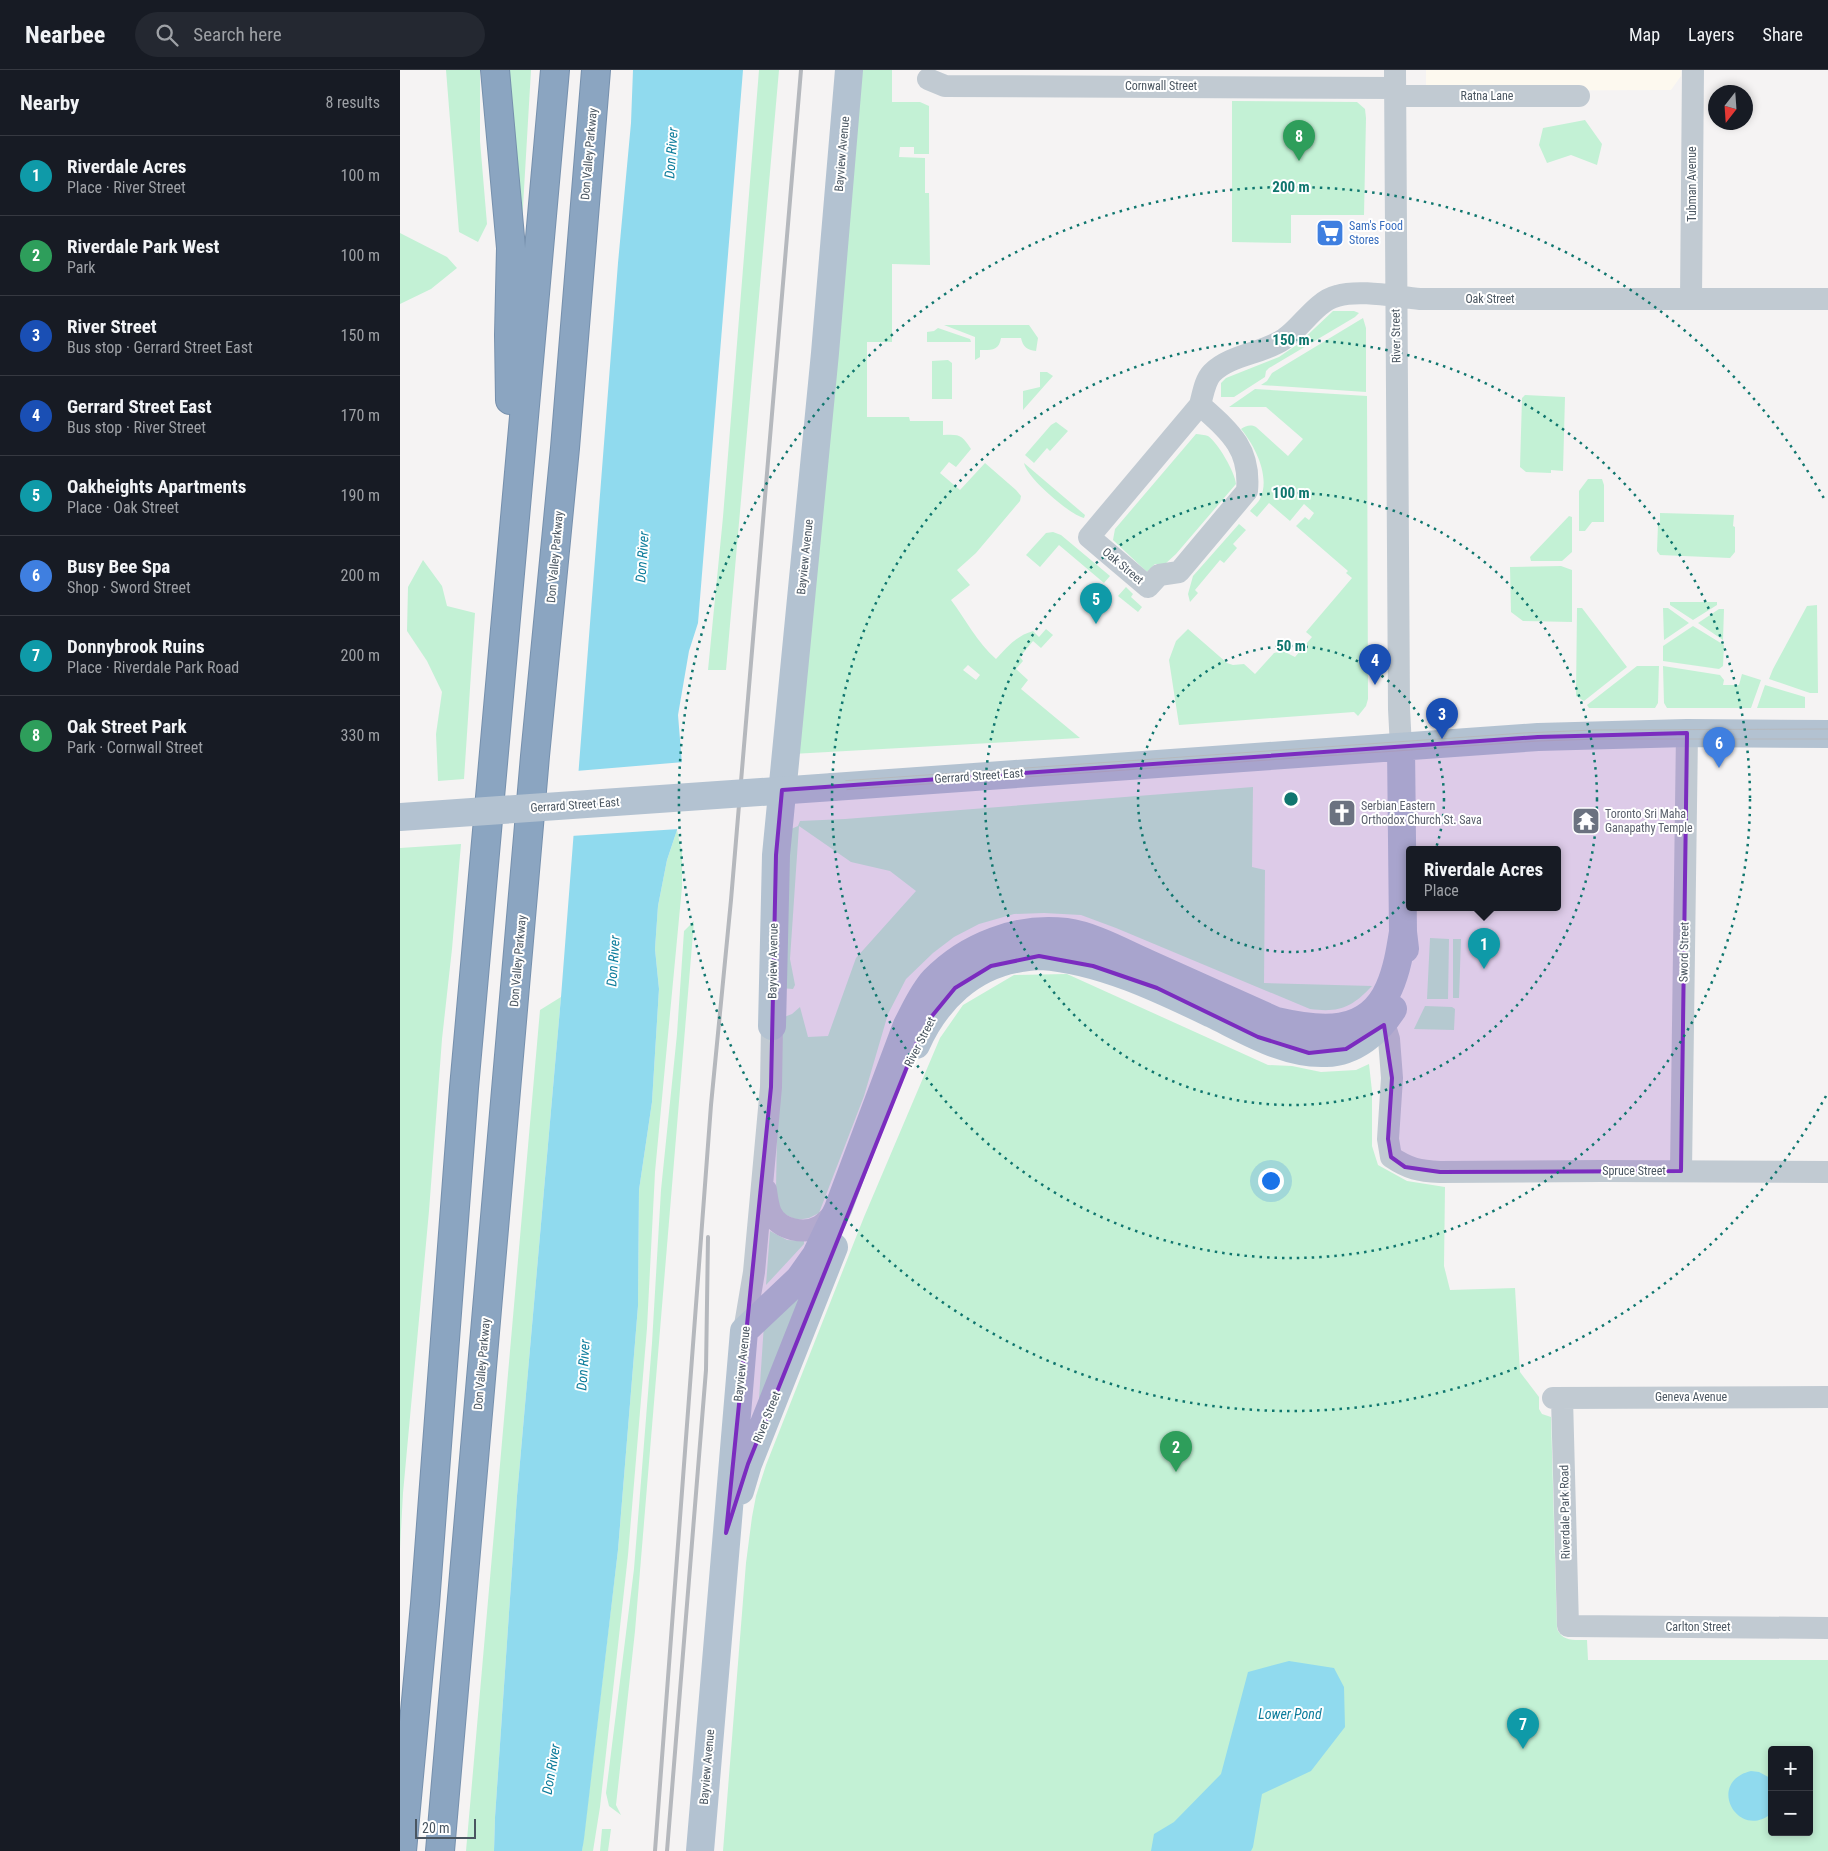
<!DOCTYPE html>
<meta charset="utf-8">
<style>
:root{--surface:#171b24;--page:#242831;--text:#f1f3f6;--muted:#9ea1a6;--line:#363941;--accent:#d93025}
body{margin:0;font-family:"Roboto Condensed",sans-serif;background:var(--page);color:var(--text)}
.controls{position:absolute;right:15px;bottom:15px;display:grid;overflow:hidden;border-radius:5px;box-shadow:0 2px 8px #0003}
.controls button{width:45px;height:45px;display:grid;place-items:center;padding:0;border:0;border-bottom:1px solid var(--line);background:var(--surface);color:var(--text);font:25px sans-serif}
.compass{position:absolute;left:1308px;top:15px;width:45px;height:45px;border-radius:50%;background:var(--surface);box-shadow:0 2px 8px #0003;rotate:197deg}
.scale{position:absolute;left:15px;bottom:12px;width:61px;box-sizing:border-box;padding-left:5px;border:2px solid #4a5661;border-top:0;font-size:14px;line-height:18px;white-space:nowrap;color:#4a5661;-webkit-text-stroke:4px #fff;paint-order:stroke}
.you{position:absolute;left:870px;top:1110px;width:18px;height:18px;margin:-12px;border:4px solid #fff;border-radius:50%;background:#1a73e8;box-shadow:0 0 0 8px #1a73e833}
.badge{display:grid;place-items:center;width:32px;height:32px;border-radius:50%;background:var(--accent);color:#fff;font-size:16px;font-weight:700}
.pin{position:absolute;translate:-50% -41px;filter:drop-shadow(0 1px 2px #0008)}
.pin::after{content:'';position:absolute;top:26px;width:18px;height:15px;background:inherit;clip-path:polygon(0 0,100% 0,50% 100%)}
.popup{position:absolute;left:1006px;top:776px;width:155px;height:65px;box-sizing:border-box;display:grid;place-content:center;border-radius:5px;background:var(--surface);filter:drop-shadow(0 1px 4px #0005);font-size:16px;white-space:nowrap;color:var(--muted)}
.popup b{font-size:19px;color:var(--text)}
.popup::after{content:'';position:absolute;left:50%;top:100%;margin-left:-10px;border:10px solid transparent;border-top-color:var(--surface)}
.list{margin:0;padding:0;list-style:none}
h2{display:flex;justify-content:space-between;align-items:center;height:65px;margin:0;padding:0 20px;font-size:21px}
h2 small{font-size:16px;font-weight:400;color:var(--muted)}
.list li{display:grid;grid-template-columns:32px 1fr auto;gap:15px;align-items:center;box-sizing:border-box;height:80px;padding:0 20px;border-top:1px solid var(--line)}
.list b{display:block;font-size:19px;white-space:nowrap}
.list p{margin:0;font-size:16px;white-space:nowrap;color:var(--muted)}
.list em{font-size:16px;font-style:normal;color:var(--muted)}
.icon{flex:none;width:28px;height:28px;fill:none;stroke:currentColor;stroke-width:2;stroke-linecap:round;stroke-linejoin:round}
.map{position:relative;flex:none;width:1428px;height:1781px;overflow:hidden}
header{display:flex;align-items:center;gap:30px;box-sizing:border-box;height:70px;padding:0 25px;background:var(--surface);border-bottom:1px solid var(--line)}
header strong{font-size:24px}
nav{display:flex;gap:28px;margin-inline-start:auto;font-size:18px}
.search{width:350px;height:45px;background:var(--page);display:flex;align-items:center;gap:12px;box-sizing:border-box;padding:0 18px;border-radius:28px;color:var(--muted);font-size:19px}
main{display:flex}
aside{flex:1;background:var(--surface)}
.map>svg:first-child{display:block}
.commercial{fill:#fdf9ef}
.green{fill:#c3f1d5;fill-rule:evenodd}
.water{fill:#90daee}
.pier{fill:#f5f3f3}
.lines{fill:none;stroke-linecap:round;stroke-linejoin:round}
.highway-casing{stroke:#7690ad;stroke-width:30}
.minor{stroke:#c1cad2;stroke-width:22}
.major{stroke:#b3c2d1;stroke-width:28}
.highway{stroke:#8ba5c1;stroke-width:28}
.tram{stroke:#b5b8bd;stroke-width:1}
.rail{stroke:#b5b8bd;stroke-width:4}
.major-bridge{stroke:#b3c2d1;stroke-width:28}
.marked{fill:#7b2cbf;fill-opacity:0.2;stroke:#7b2cbf;stroke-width:4;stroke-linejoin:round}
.ring{fill:none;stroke:#0f766e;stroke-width:2.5;stroke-dasharray:2.5 5}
.labels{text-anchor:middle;stroke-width:4;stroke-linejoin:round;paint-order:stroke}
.street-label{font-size:12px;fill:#4a5661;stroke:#fff}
.shop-label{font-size:12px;fill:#366cbe;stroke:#fff;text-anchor:start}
.worship-label{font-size:12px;fill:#5b616d;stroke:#fff;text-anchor:start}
.water-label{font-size:14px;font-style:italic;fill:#0c7c9b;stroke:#fff}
.centre{fill:#0f766e;stroke:#fff;stroke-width:2.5}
.ring-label{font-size:15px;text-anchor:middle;font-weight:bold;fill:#0f766e;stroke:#fff;stroke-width:4;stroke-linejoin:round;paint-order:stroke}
</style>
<header>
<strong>Nearbee</strong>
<div class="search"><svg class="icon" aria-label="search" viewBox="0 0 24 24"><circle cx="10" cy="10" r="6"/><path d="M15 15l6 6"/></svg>Search here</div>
<nav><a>Map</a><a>Layers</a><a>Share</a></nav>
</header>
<main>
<aside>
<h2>Nearby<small>8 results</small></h2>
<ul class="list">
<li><span class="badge" style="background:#0f9aa8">1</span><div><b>Riverdale Acres</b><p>Place · River Street</p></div><em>100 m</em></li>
<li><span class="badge" style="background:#2e9e5b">2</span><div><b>Riverdale Park West</b><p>Park</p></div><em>100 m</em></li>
<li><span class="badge" style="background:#1a4fb4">3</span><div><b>River Street</b><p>Bus stop · Gerrard Street East</p></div><em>150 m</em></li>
<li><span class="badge" style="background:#1a4fb4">4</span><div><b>Gerrard Street East</b><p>Bus stop · River Street</p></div><em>170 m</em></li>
<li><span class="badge" style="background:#0f9aa8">5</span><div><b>Oakheights Apartments</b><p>Place · Oak Street</p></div><em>190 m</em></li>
<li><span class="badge" style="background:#3f7fe0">6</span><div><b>Busy Bee Spa</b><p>Shop · Sword Street</p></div><em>200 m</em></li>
<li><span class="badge" style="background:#0f9aa8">7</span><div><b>Donnybrook Ruins</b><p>Place · Riverdale Park Road</p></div><em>200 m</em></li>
<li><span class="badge" style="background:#2e9e5b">8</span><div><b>Oak Street Park</b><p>Park · Cornwall Street</p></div><em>330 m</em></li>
</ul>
</aside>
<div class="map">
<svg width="1428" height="1781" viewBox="0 0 1428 1781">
<rect width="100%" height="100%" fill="#f5f3f3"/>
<!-- commercial -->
<path class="commercial" d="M 1026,0 L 1281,0 L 1281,6 L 1271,20 L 1026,21 Z"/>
<!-- green -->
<path class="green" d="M 46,0 L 80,0 L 80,71 L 87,154 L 78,172 L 59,162 Z
M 105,0 L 131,0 L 120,188 Z
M 359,0 L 379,0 L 326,600 L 308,600 L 323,447 Z
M 455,0 L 492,0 L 492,32 L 520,32 L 529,36 L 529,84 L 514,84 L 514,77 L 500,77 L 499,87 L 525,88 L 525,123 L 529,123 L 530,195 L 492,194 L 492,272 L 467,272 L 467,347 L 509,347 L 510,351 L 543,351 L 543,365 C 560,364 562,365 571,379 L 556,397 L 549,392 L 540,403 L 560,420 L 585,393 L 616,420 L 621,426 L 620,431 L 576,483 L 557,500 L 570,515 L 551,530 C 566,550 577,572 596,589 C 607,577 616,566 633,561 L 639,567 L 646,559 L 653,565 L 641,578 L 633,571 L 620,587 L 623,591 L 616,599 L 628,610 L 621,619 L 680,668 L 392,684 ZM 568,595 L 580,605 L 576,610 L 563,600 Z
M 832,31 L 957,32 L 965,39 L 966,48 L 964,145 L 891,145 L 891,173 L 832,172 Z
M 1185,50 L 1202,74 L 1197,95 L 1171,85 L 1147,93 L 1139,75 L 1143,58 Z
M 0,163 L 47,187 L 57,198 L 31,219 L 0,234 Z
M 933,241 L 954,241 L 959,243 L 955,247 L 869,298 L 866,301 L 865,307 L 834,327 L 821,327 L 821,313 L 826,308 L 879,287 L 898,274 Z
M 963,248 L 966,258 L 966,322 L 861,315 L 867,311 L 872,303 Z
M 544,255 L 629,255 L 638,268 L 636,281 C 627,280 623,277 621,268 L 601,268 C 599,281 591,280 580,280 L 580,287 L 575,290 L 575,267 Z
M 538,258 L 570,269 L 571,272 L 527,272 L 527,262 L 534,261 Z
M 532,291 L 548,290 L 552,293 L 552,329 L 532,329 Z
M 640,302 L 647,302 L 653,306 L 623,340 L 623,321 L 640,317 Z
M 855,319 L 967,326 L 968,629 L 966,636 L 958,646 L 954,642 L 779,655 L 769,590 L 776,571 L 788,559 L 827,593 L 833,595 L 844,594 L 855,604 L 874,583 L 883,581 L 895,587 L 912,567 L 906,562 L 952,508 L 946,503 L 948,501 L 896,456 L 905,447 L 909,450 L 914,443 L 904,434 L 890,451 L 869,433 L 857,447 L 850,441 C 853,437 858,433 860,429 C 871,407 855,376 841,359 C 846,356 850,354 856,357 L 888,386 L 903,369 L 866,337 L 829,337 Z
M 1125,325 L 1165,327 L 1163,401 L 1151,400 L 1151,403 L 1126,402 L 1120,397 L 1122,328 Z
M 656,352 L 668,361 L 650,381 L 647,378 L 634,393 L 625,385 L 651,355 Z
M 796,364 C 799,364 805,365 808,366 C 818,373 835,402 836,414 L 776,484 L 765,494 L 755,494 L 747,502 L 713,470 L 715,459 Z
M 624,393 L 685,445 L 684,448 C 670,445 626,407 624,393 Z
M 1188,409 L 1202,409 L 1204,415 L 1204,452 L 1192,452 L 1185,461 L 1179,461 L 1179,421 Z
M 1260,443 L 1334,445 L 1333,456 L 1335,457 L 1335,482 L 1330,488 L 1260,485 L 1257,481 L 1258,454 L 1260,454 Z
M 1169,446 L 1172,447 L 1172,482 L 1162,491 L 1131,491 L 1130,487 Z
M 839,454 L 846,460 L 833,474 L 837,478 L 824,493 L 820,490 L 795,520 L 798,523 L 790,532 L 788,524 L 793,506 Z
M 653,462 L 661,465 L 710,506 L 704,513 L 659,475 L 640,497 L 626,485 L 646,463 Z
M 23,490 L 42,516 L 47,536 L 75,543 L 64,709 L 38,711 L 36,664 L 42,622 L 27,591 L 7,561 L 8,517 Z
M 1161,496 L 1172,500 L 1172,552 L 1123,551 L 1111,542 L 1110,497 Z
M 726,517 L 733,524 L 731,527 L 742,537 L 738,542 L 718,526 Z
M 1270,532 L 1317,532 L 1317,535 L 1293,550 L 1270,535 Z
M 1417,535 L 1418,623 L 1410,623 L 1369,609 L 1373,599 L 1407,536 Z
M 1177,538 L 1182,538 L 1227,597 L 1184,631 L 1176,626 Z
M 1263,538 L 1268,538 L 1289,553 L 1264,570 Z
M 1319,539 L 1324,539 L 1323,570 L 1298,553 Z
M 1293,556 L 1324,575 L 1323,596 L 1319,599 L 1263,591 L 1263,576 Z
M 1237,596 L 1259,596 L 1258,633 L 1255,638 L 1189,638 L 1187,635 Z
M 1263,596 L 1320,605 L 1324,610 L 1323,615 L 1339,615 L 1342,604 L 1361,610 L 1351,638 L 1267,638 L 1264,633 Z
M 1365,615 L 1405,627 L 1405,638 L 1357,638 Z
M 853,717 L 852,797 L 865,800 L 864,913 L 972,916 C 952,937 940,943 910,939 L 716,858 L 681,845 L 644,843 L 614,844 L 579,854 L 554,867 L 533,883 L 506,909 L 488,944 L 464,1026 L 419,1143 L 409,1148 L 397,1150 L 382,1143 L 378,1136 L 376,1120 L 379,949 L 392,944 L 400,937 L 408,967 L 428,966 L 456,888 L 516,821 L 490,801 L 451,792 L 399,756 L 390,889 L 395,915 L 393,919 L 380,918 L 382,763 L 398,756 L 400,751 L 445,749 Z
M 277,760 L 282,783 L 282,817 L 255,1102 L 247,1258 L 228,1485 L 200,1737 L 193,1781 L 182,1781 L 218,1480 L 238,1236 L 239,1120 L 252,1032 L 259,919 L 255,879 L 258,836 L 267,790 Z
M 61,774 L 52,879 L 42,969 L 29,1141 L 3,1423 L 0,1479 L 0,778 Z
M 294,851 L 235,1561 L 216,1735 L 221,1745 L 209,1736 L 206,1723 L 234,1499 L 252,1273 L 261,1120 L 277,964 L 284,861 Z
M 1030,868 L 1049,869 L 1048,929 L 1027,929 Z
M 1053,869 L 1061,869 L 1059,928 L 1053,928 Z
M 667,904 L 868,995 L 892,996 L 921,1002 L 956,1000 L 969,994 L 972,1021 L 972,1076 L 978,1095 L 1007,1111 L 1045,1117 L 1044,1196 L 1050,1220 L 1115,1218 L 1120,1302 L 1139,1327 L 1139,1339 L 1142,1344 L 1151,1347 L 1157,1559 C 1163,1572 1175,1570 1187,1570 L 1188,1590 L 1428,1590 L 1428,1781 L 323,1781 L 346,1493 L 352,1447 L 356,1426 L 366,1395 L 464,1147 L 540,968 L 563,935 L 614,905 ZM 1372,1680 L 1409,1680 L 1409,1762 L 1372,1762 Z
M 161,927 L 117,1426 L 95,1747 L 94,1781 L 66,1781 L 140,940 Z
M 1025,936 L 1052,937 L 1055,939 L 1054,960 L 1014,959 Z
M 370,1161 L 387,1170 L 404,1171 L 404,1174 L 366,1215 Z
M 407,1210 L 358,1344 L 364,1254 Z
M 202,1759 L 211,1759 L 208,1781 L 200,1781 Z"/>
<!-- water -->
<path class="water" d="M 233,0 L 343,0 L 298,553 L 289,581 L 278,645 L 282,694 L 277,760 L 267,790 L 258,836 L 255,879 L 259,919 L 252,1032 L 239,1120 L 238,1236 L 218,1480 L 184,1769 L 182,1781 L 94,1781 L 95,1747 L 117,1426 L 161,927 L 218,193 L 231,53 Z
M 889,1591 L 934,1598 L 944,1617 L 945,1657 L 911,1701 L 862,1724 L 853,1777 L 851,1781 L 751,1781 L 754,1764 L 774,1752 L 821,1704 L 848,1602 Z
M 1351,1701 L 1359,1702 L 1372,1709 L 1372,1743 C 1338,1772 1305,1712 1351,1701 Z"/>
<!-- pier -->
<path class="pier" d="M 284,692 L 279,759 L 171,766 L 176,701 Z"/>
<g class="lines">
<defs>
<path id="highway" d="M 95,0 L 111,178 L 109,265 L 110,330
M 2,1781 L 25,1534 L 64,1018 L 155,0
M 40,1781 L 135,686 L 165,378 L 196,0"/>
</defs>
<!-- highway casing -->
<use href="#highway" class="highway-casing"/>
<!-- minor -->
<path class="minor" d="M 995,0 L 999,639 L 1001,677
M 528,9 L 545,16 L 995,18
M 995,26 L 1179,26
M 1291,229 L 1293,0
M 800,335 C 803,324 805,310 812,303 C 831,284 863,284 884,269 C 901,258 916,231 937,226 C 960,219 996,227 1020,229 L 1428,229
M 800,335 C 829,361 851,378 847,421 L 779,502 L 759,505 L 748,517 L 689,467 Z
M 984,953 L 989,969 L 992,1008 L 988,1069 L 991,1087 C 1009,1099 1019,1101 1040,1102 L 1202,1101 L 1428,1102
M 1281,1101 L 1287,663
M 366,1120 C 367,1128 368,1136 371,1143 C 379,1160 405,1165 420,1156 C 426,1152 432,1145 437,1140
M 344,1261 L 354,1202 L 371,1017 L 372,956
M 1153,1328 L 1428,1327
M 1162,1328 L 1168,1556 L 1428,1558"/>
<!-- major -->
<path class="major" d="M 1001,677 L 1003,862 L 1005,879
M 433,717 L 1138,667 L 1287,663 L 1428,664
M 372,956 L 376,785 L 425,283 L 449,0
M 516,975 C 536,930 572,895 622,888 C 628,887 635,886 641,886 C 700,890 760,919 812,944 C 847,961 886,985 926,983 C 955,982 978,962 993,939
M 340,1421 L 348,1394 L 434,1177
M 300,1781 L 344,1261 L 399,1209 L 416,1185 L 438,1139 L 507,955 C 515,940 522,923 534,910 C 567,876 618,856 666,862 C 694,866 722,882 747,893 C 790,912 833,932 876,951 C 919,961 968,967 989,918 C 997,900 1000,881 1003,862"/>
<!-- highway -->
<use href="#highway" class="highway"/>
<!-- tram -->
<path class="tram" d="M 0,742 L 1124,663 L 1194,660 L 1428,659
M 0,751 L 1138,671 L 1198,669 L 1428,669"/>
<!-- rail -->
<path class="rail" d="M 255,1781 L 311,1035 L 331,830 L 401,0
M 267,1781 L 306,1300 L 308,1167"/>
<!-- major-bridge -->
<path class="major-bridge" d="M 0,747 L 433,717"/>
</g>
<!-- marked area -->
<path class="marked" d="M 1287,663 L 1281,1101 L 1040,1102 L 1005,1097 L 991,1087 L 988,1069 L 992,1008 L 984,955 L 946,979 L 909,983 L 858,967 L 757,918 L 693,896 L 639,886 L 591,896 L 555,918 L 532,946 L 517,972 L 348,1394 L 326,1463 L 371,1017 L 376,785 L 382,720 L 1138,667 Z"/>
<!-- distance rings -->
<g class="ring">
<circle cx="891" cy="729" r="153"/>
<circle cx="891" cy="729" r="306"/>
<circle cx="891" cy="729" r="459"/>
<path d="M1426 1026A612 612 0 1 1 1426 432"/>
</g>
<!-- icons -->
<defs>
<symbol id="supermarket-square" viewBox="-11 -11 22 22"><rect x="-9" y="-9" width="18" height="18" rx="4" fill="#3f7fe0" stroke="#fff"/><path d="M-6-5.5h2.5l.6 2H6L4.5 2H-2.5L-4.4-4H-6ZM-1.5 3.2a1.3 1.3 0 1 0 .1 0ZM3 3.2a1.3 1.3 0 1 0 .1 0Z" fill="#fff"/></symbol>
<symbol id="church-square" viewBox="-11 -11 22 22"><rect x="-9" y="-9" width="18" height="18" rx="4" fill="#6b7280" stroke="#fff"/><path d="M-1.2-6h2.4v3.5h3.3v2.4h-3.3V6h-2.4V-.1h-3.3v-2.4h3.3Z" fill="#fff"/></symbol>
<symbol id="temple-square" viewBox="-11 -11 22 22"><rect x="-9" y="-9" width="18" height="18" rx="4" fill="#6b7280" stroke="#fff"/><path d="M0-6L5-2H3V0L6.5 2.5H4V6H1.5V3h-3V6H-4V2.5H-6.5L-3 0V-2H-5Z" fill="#fff"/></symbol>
</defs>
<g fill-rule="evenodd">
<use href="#supermarket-square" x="914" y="147" width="32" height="32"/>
<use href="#church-square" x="926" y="727" width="32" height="32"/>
<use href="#temple-square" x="1170" y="735" width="32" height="32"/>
</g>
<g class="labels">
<!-- street labels -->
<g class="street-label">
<text x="761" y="20">Cornwall Street</text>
<text x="1087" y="30">Ratna Lane</text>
<text transform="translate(189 84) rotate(-85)" y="4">Don Valley Parkway</text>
<text transform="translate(442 84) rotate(-85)" y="4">Bayview Avenue</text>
<text transform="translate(1292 114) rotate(-90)" y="4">Tubman Avenue</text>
<text x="1090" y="233">Oak Street</text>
<text transform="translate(996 266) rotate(-91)" y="4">River Street</text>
<text transform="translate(155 487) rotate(-85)" y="4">Don Valley Parkway</text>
<text transform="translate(405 487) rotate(-84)" y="4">Bayview Avenue</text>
<text transform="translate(723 496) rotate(40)" y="4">Oak Street</text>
<text transform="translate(579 706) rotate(-4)" y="4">Gerrard Street East</text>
<text transform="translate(175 735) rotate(-4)" y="4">Gerrard Street East</text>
<text transform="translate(1284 882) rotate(-89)" y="4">Sword Street</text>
<text transform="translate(118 891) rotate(-85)" y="4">Don Valley Parkway</text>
<text transform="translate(373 891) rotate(-89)" y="4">Bayview Avenue</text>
<text transform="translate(520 972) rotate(-63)" y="4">River Street</text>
<text x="1234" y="1105">Spruce Street</text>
<text transform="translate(82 1294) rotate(-85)" y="4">Don Valley Parkway</text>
<text transform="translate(342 1294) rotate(-84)" y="4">Bayview Avenue</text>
<text x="1291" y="1331">Geneva Avenue</text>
<text transform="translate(367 1347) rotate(-68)" y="4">River Street</text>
<text transform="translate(1165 1442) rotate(-91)" y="4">Riverdale Park Road</text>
<text x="1298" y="1561">Carlton Street</text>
<text transform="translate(307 1697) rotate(-85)" y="4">Bayview Avenue</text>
</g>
<!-- shop labels -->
<g class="shop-label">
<text x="949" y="160">Sam's Food<tspan x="949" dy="14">Stores</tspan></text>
</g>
<!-- worship labels -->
<g class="worship-label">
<text x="961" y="740">Serbian Eastern<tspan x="961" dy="14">Orthodox Church St. Sava</tspan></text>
<text x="1205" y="748">Toronto Sri Maha<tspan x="1205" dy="14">Ganapathy Temple</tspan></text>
</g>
<!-- water labels -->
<g class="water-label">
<text transform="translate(271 83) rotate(-86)" y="5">Don River</text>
<text transform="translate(242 487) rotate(-86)" y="5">Don River</text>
<text transform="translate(213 891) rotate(-86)" y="5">Don River</text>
<text transform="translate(183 1295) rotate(-86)" y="5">Don River</text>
<text x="890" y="1649">Lower Pond</text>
<text transform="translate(151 1699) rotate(-80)" y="5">Don River</text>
</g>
</g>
<circle cx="891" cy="729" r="8" class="centre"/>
<g class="ring-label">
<text x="891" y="122">200 m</text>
<text x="891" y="275">150 m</text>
<text x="891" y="428">100 m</text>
<text x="891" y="581">50 m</text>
</g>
</svg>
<div class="controls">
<button>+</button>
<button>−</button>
</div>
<svg class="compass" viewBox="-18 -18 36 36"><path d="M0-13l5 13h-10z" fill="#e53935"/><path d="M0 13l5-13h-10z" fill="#9ea1a6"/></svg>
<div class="scale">20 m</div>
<div class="you"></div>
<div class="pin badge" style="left:1084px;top:899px;background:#0f9aa8">1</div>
<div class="popup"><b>Riverdale Acres</b>Place</div>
<div class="pin badge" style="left:776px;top:1402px;background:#2e9e5b">2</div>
<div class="pin badge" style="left:1042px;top:669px;background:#1a4fb4">3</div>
<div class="pin badge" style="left:975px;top:615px;background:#1a4fb4">4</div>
<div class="pin badge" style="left:696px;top:554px;background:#0f9aa8">5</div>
<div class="pin badge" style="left:1319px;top:698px;background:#3f7fe0">6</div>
<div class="pin badge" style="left:1123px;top:1679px;background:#0f9aa8">7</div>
<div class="pin badge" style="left:899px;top:91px;background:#2e9e5b">8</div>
</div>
</main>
